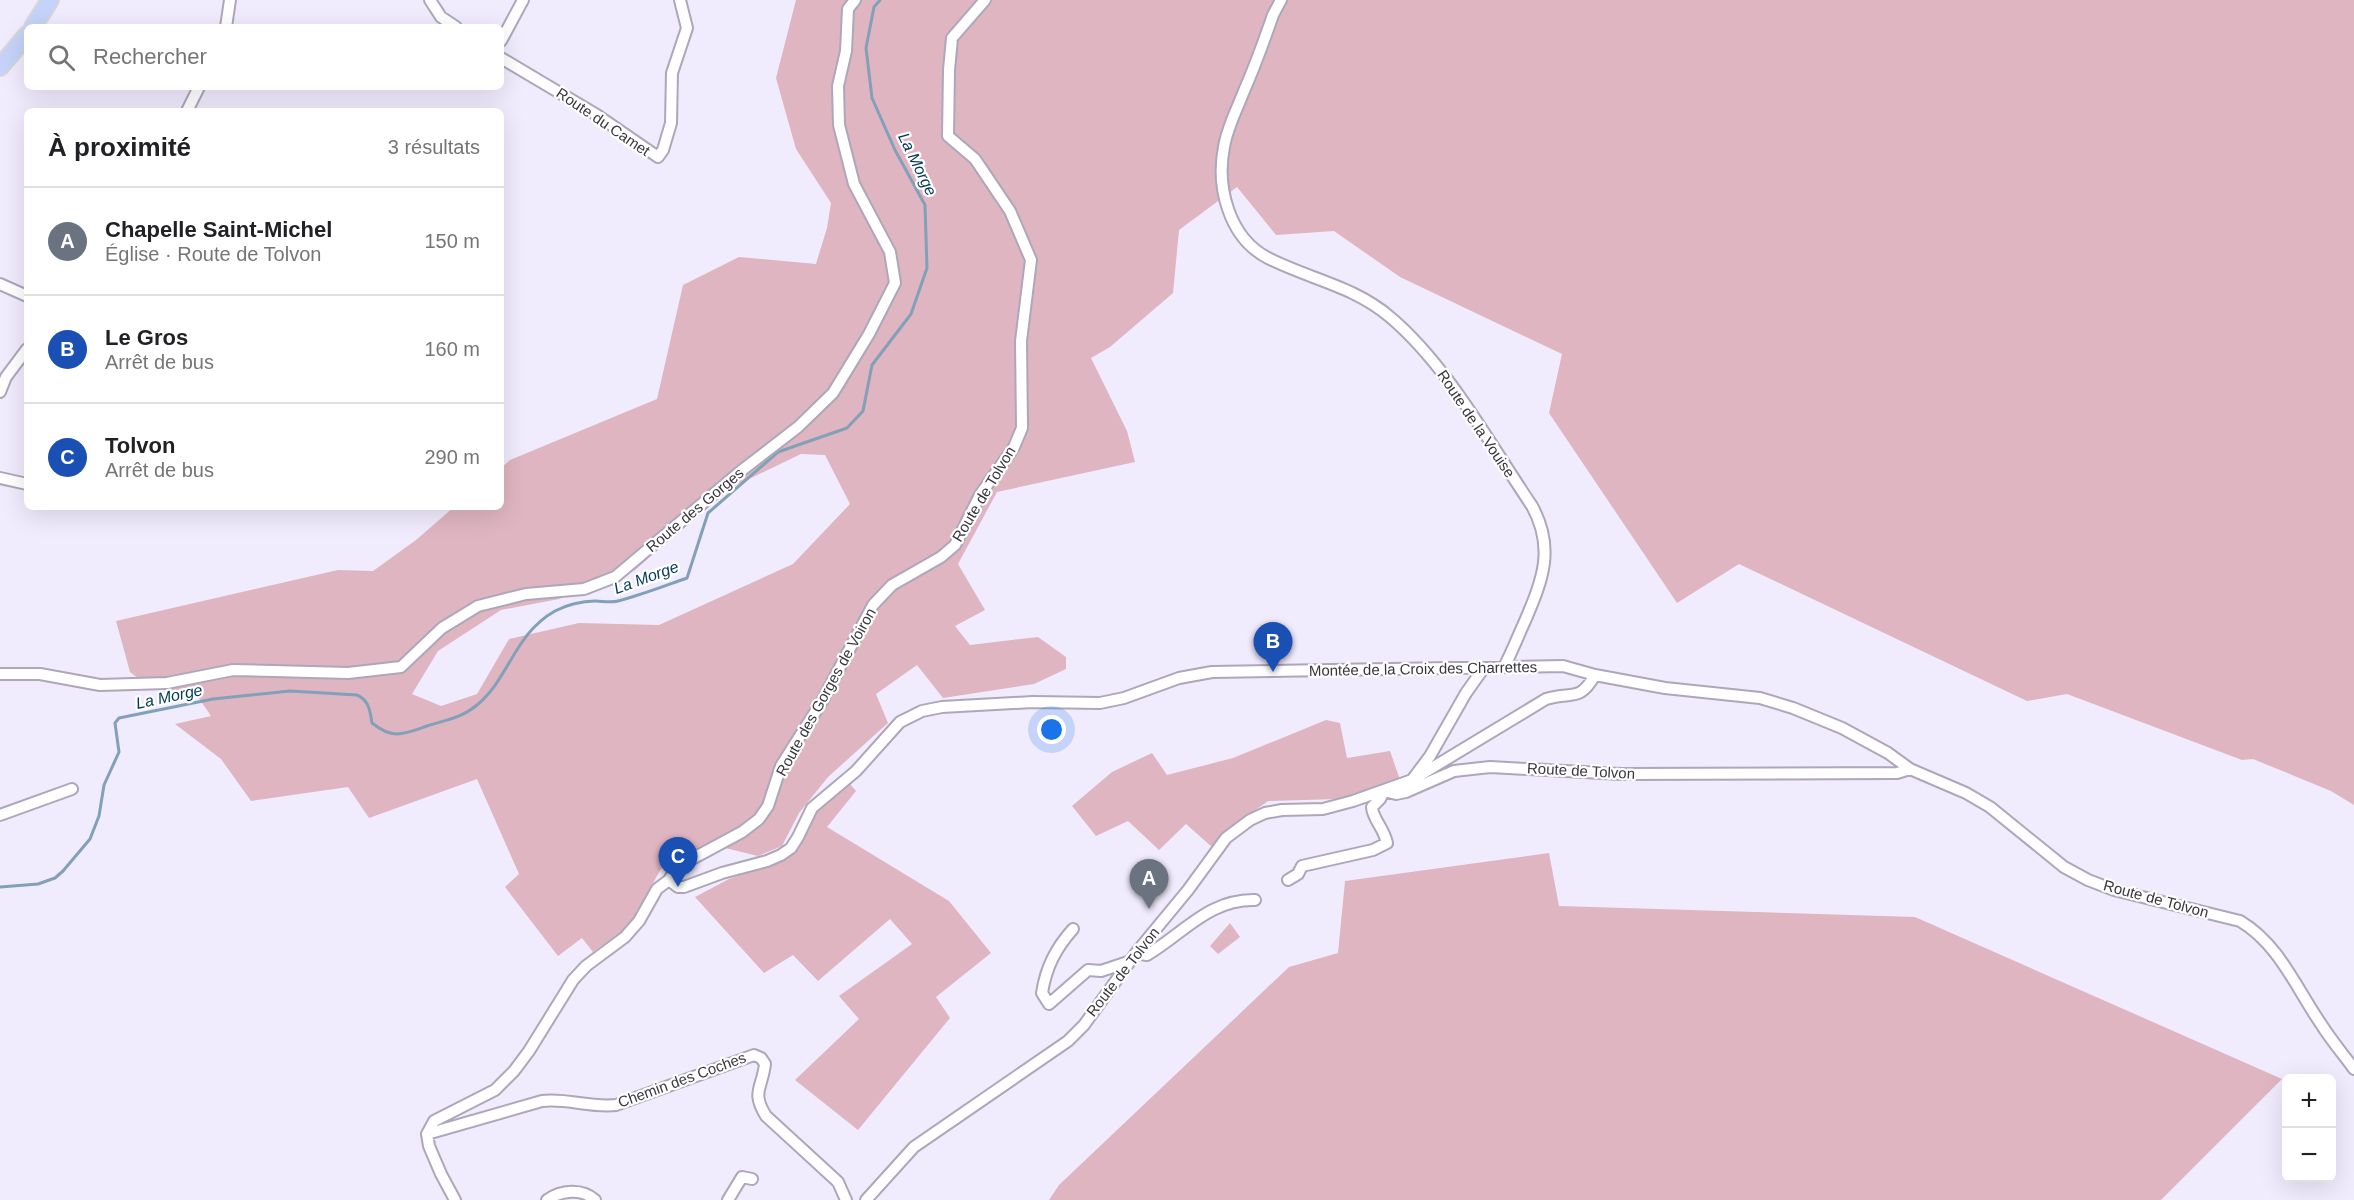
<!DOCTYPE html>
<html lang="fr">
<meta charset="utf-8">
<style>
:root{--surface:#fff;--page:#f6f6f6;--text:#202124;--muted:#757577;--line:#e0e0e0;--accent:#2563eb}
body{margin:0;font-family:Helvetica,sans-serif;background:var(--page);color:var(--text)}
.controls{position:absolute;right:18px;bottom:18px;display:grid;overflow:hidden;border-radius:9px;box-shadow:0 6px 24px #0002}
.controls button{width:54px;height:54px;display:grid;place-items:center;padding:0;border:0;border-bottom:2px solid var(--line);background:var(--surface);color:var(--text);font:30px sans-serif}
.you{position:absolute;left:1052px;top:730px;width:21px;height:21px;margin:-15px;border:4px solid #fff;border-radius:50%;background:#1a73e8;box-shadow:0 0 0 9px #1a73e833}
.badge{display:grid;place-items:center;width:39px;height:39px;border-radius:50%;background:var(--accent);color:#fff;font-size:20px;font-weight:700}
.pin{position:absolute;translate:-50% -50px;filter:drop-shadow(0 2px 3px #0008)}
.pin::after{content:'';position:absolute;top:32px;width:21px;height:18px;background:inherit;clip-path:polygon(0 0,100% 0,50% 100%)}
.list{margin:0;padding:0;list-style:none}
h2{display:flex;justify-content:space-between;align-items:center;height:78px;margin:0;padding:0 24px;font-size:26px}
h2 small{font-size:20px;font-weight:400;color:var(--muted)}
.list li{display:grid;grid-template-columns:39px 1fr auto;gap:18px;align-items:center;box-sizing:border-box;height:108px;padding:0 24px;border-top:2px solid var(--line)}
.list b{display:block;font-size:22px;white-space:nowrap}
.list p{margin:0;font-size:20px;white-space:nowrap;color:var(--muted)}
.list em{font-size:20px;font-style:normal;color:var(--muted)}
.icon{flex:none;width:33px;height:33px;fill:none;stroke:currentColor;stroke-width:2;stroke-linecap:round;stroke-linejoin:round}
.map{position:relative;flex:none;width:2354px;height:1200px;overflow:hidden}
.search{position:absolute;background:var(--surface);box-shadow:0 6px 24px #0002;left:24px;top:24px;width:480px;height:66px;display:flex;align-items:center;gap:15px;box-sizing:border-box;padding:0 21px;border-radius:9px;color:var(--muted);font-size:22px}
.panel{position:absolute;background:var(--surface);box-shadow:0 6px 24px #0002;left:24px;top:108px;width:480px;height:402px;border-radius:9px}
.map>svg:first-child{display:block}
.green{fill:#dfb5c1;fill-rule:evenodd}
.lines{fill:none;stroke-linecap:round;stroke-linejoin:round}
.stream{stroke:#82a0b8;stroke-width:3}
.minor-casing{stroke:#ada7b9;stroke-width:14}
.primary-casing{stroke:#d7d7d8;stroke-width:20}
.minor{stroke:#fff;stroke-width:10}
.primary{stroke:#c5d3f9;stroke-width:16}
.labels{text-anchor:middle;stroke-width:4.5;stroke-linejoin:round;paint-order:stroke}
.street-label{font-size:15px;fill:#38363d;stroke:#fff}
.water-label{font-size:16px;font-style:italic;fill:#003a58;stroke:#fff}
</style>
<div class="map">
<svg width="2354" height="1200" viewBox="0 0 2354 1200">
<rect width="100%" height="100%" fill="#f1ebfe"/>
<!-- green -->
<path class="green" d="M 796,0 L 2354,0 L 2354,805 L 2331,791 L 2253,759 L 2242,760 L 2067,694 L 2027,701 L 1739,564 L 1677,603 L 1549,413 L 1562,354 L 1400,277 L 1334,231 L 1276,235 L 1237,187 L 1179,230 L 1173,293 L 1110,347 L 1091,358 L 1127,431 L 1135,462 L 997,492 L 958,564 L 985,610 L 955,626 L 970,645 L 1038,637 L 1066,657 L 1066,669 L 1034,684 L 943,698 L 917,665 L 876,694 L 888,723 L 828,777 L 799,813 L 782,846 L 758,856 L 721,847 L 667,858 L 629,926 L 593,952 L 582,938 L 558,956 L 505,887 L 519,874 L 477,779 L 369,818 L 348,787 L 251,801 L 221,759 L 175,724 L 211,716 L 194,691 L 152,689 L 130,672 L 116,621 L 338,570 L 373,571 L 416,540 L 454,507 L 501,507 L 501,468 L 510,460 L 657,399 L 683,285 L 739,257 L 816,264 L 827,228 L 831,203 L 796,149 L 776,78 ZM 801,454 L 825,455 L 850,504 L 793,564 L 659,625 L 579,623 L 509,639 L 477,694 L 441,706 L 412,694 L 438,651 L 501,610 L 559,599 L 635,570 L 724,491 Z
M 1326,720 L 1340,723 L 1347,758 L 1390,751 L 1406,797 L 1268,801 L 1236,824 L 1212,847 L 1186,824 L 1159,850 L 1128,821 L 1096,836 L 1072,806 L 1112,772 L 1152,753 L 1167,775 L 1233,758 Z
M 849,783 L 856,791 L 827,827 L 949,901 L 991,953 L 936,997 L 950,1018 L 858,1130 L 795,1080 L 859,1019 L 839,996 L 912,944 L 890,919 L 818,981 L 793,955 L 764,973 L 695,897 L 729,879 L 787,858 L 817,810 Z
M 1549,853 L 1559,906 L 1915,917 L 2282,1079 L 2161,1200 L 1049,1200 L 1059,1185 L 1289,967 L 1338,953 L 1345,881 Z
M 1230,923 L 1240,937 L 1218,954 L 1210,946 Z"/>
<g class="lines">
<!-- stream -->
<path class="stream" d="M 0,887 L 38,884 L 55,878 L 63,871 L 90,839 L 99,816 L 104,785 L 119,752 L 115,723 L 119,718 L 213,699 L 290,691 L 357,695 C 369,700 370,711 372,723 C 393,740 404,734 427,726 C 445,720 462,718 477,705 C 509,679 514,634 555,611 C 566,605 582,601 595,601 C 602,601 610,603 618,601 C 641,595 664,586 687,578 L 708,513 L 778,452 L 847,428 L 863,411 L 872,365 L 911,314 L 927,268 L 925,205 L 895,150 L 872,98 L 866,48 L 874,7 L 880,0"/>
<defs>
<path id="minor" d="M 430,0 L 441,17 L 456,27
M 1281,0 L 1273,15 C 1264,41 1255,66 1244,91 C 1237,109 1227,128 1224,147 C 1216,187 1229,238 1268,258 C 1309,279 1354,286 1390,317 C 1447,365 1490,444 1532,506 C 1555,548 1543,579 1525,621 C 1518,636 1512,652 1504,667
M 226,27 L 230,0
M 501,41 L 523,0
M 501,58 L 597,115 L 658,157 L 663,150 L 671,123 L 672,73 L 687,28 L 680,0
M 187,111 L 199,87
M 0,284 L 27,296
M 0,392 L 6,377 L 27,349
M 0,478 L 27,484
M 0,674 L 40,674 L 100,685 L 167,683 L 233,670 L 348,673 L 401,667 L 442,628 L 478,606 L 526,594 L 584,589 L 615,577 L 741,471 L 798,427 L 833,393 L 869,334 L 895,283 L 890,252 L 854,184 L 839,125 L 838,86 L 846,51 L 848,9 L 855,0
M 1417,777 L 1546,699 C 1572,691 1579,703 1595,675
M 1384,791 L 1396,794 L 1406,792 L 1454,771 L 1490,767 L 1621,774 L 1897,773 L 1910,769
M 0,815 L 72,789
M 669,880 L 678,887 L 684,887 L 722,873 L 767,861 L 781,855 L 791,848 L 798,837 L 812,808 L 856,771 L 900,722 L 922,711 L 942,707 L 1033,702 L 1100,703 L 1124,698 L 1179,678 L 1212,672 L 1563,666 L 1595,675 L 1665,688 L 1760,698 L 1793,708 L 1842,728 L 1888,753 L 1910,769 L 1966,793 L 1990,807 L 2064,867 L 2088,880 L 2114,890 L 2240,921 C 2279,944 2296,988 2321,1024 C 2331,1040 2343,1054 2354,1069
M 1288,880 L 1298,874 L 1302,866 L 1373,850 L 1387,843 C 1384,828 1372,818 1372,807 L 1380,799 L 1384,791
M 1073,929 C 1056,948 1046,967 1042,993 L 1049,1004 L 1088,970 L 1101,971 L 1131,961
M 1136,953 L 1147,955 C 1184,933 1209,899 1255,900
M 427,1134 L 542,1101 C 567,1098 591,1108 616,1105 L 754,1055 L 761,1058 L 765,1064 C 762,1089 751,1092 766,1116 L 838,1182 L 846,1200
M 455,1200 L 441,1174 L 429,1146 L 427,1134 L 434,1121 L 495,1090 L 514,1071 L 529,1051 L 573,980 L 586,966 L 625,937 L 639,921 L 657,889 L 669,880 L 677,867 L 742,832 L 759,819 L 768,806 L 781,766 L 821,703 L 873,605 L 892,585 L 941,557 L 955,545 L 980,495 L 1014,447 L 1022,428 L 1021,341 L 1031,260 L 1010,211 L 975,159 L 948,136 L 949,70 L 952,38 L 985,0
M 547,1200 C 561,1190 582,1188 595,1200
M 728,1200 L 742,1177 L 752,1179
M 866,1200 L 914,1147 L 1068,1041 L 1084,1025 L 1136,953 L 1188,890 L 1226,838 L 1250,820 L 1265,813 L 1282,810 L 1323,809 L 1353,801 L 1412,780 L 1430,756 L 1466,693 L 1483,669"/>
<path id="primary" d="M 33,27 L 50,0
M 0,67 L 27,35"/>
</defs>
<!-- minor casing -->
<use href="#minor" class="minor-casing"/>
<!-- primary casing -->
<use href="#primary" class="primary-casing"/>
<!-- minor -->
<use href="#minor" class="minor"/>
<!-- primary -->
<use href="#primary" class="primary"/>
</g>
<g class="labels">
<!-- street labels -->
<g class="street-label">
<text transform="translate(603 122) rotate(34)" y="5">Route du Camet</text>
<text transform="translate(1476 424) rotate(56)" y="5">Route de la Vouise</text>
<text transform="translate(984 494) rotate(-59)" y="5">Route de Tolvon</text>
<text transform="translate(695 510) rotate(-40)" y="5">Route des Gorges</text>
<text transform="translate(1423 669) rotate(-1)" y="5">Montée de la Croix des Charrettes</text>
<text transform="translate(826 692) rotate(-61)" y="5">Route des Gorges de Voiron</text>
<text transform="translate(1581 771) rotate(3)" y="5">Route de Tolvon</text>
<text transform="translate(2156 899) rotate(15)" y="5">Route de Tolvon</text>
<text transform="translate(1123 972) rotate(-52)" y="5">Route de Tolvon</text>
<text transform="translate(682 1080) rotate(-20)" y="5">Chemin des Coches</text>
</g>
<!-- water labels -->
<g class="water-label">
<text transform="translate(918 164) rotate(64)" y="6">La Morge</text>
<text transform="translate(646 577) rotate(-20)" y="6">La Morge</text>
<text transform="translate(169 696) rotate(-12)" y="6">La Morge</text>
</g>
</g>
</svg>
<div class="controls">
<button>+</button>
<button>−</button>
</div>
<div class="you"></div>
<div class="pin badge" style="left:1149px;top:909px;background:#6b7280">A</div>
<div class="pin badge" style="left:1273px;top:672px;background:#1a4fb4">B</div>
<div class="pin badge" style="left:678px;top:887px;background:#1a4fb4">C</div>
<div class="search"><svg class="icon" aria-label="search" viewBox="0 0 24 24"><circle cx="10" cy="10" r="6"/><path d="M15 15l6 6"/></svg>Rechercher</div>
<section class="panel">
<h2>À proximité<small>3 résultats</small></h2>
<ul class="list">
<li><span class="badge" style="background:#6b7280">A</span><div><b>Chapelle Saint-Michel</b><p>Église · Route de Tolvon</p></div><em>150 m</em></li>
<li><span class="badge" style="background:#1a4fb4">B</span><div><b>Le Gros</b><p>Arrêt de bus</p></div><em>160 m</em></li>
<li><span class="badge" style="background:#1a4fb4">C</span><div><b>Tolvon</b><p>Arrêt de bus</p></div><em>290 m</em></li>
</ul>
</section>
</div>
